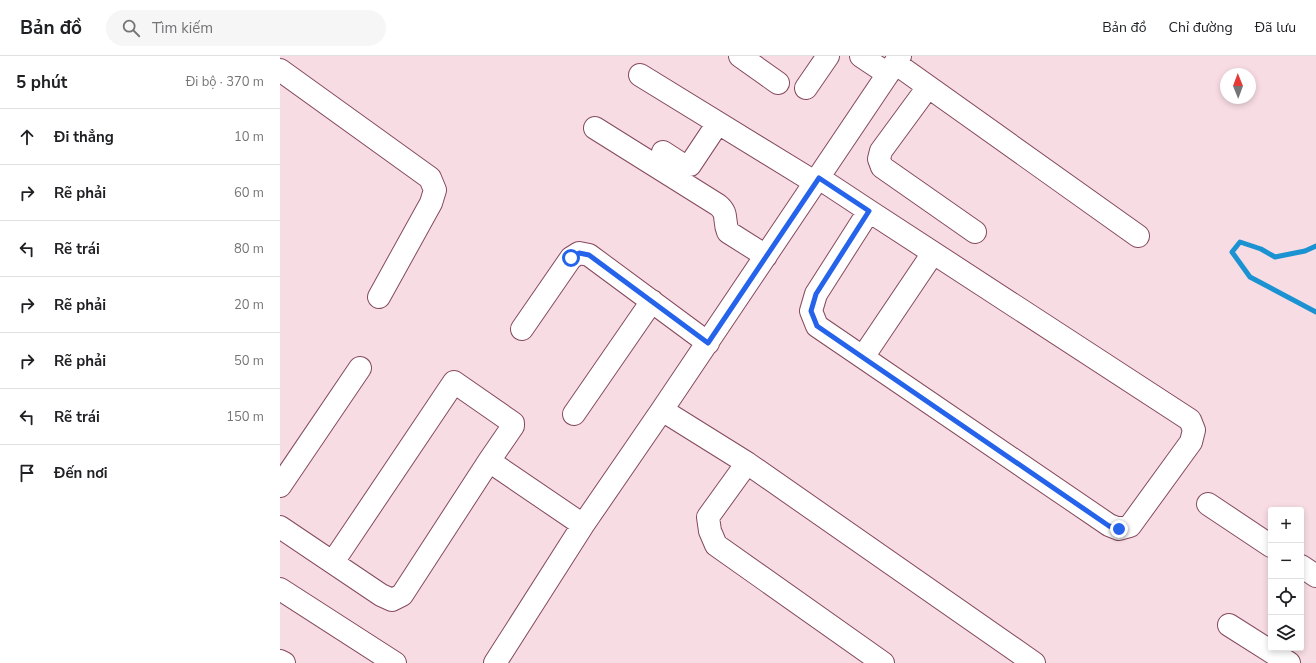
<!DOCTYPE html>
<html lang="vi">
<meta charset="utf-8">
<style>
:root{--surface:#fff;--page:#f6f6f6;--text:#202124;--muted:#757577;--line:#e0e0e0}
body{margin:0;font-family:"Nunito Sans",sans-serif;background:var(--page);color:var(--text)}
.controls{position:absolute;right:12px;bottom:12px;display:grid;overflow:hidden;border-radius:4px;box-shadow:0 2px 6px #0003}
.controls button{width:36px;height:36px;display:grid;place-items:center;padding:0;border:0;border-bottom:1px solid var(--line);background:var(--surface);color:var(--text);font:20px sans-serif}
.compass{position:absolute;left:940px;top:12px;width:36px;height:36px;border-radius:50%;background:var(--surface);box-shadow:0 2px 6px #0003;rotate:359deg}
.stop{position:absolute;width:12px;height:12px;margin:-9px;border:3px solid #2563eb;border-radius:50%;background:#fff}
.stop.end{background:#2563eb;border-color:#fff;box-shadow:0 1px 4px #0008}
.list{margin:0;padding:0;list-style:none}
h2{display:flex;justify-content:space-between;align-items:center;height:52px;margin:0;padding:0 16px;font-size:17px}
h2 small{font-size:13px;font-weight:400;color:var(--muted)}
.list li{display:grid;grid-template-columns:26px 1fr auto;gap:12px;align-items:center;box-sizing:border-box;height:56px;padding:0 16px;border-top:1px solid var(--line)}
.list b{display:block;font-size:15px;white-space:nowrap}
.list em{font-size:13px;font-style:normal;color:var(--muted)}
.icon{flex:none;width:22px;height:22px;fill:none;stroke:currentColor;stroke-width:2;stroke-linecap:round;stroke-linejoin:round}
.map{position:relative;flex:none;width:1036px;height:607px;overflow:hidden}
header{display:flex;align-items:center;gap:24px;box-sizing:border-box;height:56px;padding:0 20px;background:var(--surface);border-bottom:1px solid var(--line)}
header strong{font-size:19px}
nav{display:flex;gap:22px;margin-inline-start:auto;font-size:14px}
.search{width:280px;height:36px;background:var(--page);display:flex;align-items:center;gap:10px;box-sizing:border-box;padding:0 14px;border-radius:22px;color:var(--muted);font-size:15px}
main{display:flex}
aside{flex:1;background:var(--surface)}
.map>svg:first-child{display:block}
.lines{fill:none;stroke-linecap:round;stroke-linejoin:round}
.stream{stroke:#1b92d1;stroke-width:5}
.minor-casing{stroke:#844a5e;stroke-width:24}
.minor{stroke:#fff;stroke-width:22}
.route{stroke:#2563eb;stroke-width:5}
</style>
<header>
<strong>Bản đồ</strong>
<div class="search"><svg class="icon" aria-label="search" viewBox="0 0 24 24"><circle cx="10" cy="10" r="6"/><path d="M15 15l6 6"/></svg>Tìm kiếm</div>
<nav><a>Bản đồ</a><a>Chỉ đường</a><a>Đã lưu</a></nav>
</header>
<main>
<aside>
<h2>5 phút<small>Đi bộ · 370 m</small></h2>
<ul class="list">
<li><svg class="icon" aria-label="ahead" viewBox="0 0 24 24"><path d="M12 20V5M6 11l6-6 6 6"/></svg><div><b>Đi thẳng</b></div><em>10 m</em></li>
<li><svg class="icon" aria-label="right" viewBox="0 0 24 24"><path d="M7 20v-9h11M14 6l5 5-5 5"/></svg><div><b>Rẽ phải</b></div><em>60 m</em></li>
<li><svg class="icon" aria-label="left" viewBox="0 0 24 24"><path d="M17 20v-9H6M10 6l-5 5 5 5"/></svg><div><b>Rẽ trái</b></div><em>80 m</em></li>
<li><svg class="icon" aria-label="right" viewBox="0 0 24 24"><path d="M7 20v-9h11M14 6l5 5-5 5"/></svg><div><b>Rẽ phải</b></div><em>20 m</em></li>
<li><svg class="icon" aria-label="right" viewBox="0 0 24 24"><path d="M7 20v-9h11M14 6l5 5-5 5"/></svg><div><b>Rẽ phải</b></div><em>50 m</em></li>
<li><svg class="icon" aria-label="left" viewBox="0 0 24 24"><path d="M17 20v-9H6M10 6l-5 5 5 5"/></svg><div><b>Rẽ trái</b></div><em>150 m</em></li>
<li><svg class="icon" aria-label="arrive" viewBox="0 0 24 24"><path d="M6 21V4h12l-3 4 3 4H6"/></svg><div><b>Đến nơi</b></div></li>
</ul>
</aside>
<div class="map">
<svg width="1036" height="607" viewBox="0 0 1036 607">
<rect width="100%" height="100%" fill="#f8dce4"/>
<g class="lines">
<!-- stream -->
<path class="stream" d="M 1036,190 L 1025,195 L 995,201 L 981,193 L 960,186 L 952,196 L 970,221 L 1036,256"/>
<defs>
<path id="minor" d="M 460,0 L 498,27
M 581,0 L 608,18
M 615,7 L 858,180
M 0,14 L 150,122 L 155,134 L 151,147 L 99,241
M 360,19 L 536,127
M 648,31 L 601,95 L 599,103 L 602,111 L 695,176
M 526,32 L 548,0
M 315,72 L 438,149 C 449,158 443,164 448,176 L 486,200
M 383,96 L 403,109 L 410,109 L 438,67
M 539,122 L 589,155 L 910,364 L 914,374 L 911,386 L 850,470 L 839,473 L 829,469 L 537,270 L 531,255 L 536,238 L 589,155
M 242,273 L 291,202 L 299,197 L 309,199 L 428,287
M 583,301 L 653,197
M 382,354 L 467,407 L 754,607
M 294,358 L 372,245
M 467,407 L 428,461 L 430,475 L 436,489 L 603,607
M 0,430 L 80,312
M 928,448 L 991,490
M 0,471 L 101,539 L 112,544 L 122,539 L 209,405 L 303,469
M 53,506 L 174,326 L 233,367 L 233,370 L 209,405
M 1021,510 L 1036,520
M 0,533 L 115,607
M 949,569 L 1009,607
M 0,605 L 4,607
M 215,607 L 303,469 L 382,354 L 620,0"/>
</defs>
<!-- minor casing -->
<use href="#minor" class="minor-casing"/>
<!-- minor -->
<use href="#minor" class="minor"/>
</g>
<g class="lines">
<!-- route -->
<path class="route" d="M 291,202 L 299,197 L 309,199 L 428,287 L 539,122 L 589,155 L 536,238 L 531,255 L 537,270 L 829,470 L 839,473"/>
</g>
</svg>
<div class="controls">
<button>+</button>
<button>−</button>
<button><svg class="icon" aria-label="locate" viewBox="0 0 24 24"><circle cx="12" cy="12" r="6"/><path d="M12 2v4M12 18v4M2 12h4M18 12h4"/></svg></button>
<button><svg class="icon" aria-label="layers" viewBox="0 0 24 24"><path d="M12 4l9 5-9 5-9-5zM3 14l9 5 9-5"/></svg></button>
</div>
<svg class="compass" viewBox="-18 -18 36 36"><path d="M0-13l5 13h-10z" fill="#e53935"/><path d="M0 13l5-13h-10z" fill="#757577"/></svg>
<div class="stop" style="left:291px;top:202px"></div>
<div class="stop end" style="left:839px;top:473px"></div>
</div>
</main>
